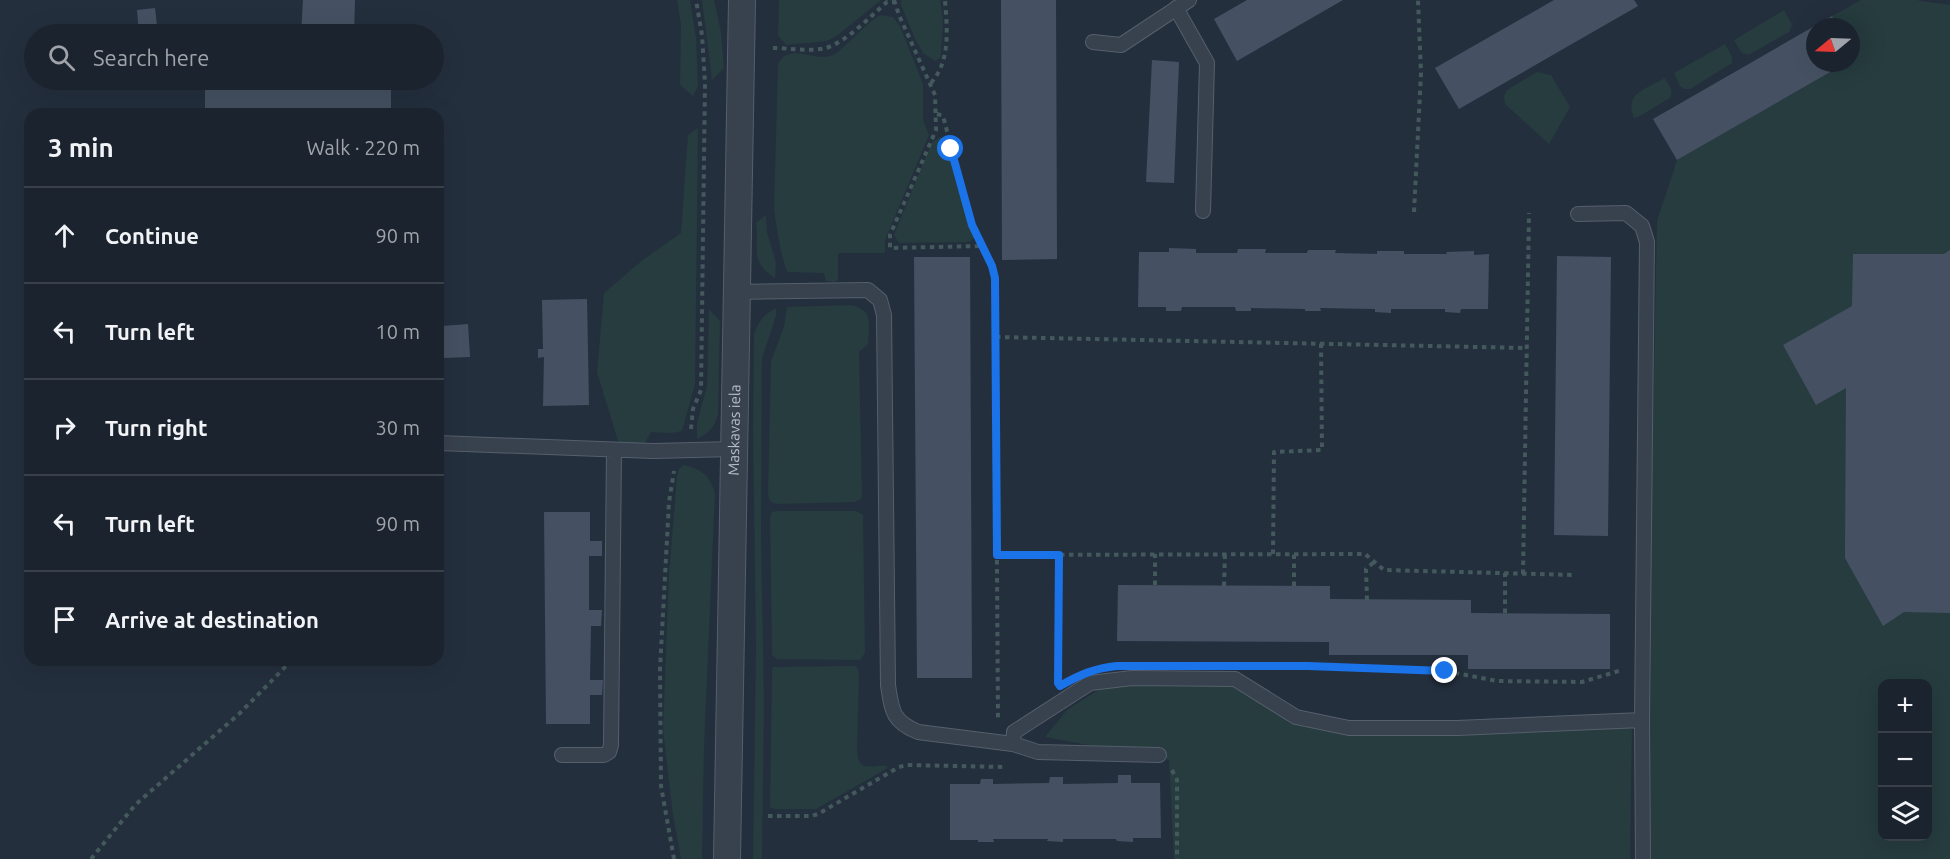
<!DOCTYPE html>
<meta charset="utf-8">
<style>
:root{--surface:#1b232e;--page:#242b36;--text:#f1f3f6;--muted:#a0a4aa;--line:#39404a}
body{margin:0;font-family:Ubuntu,sans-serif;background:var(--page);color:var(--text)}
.controls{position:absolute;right:18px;bottom:18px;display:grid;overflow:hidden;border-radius:12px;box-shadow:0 6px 24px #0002}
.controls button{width:54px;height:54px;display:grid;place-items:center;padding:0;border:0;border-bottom:2px solid var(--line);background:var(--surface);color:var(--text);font:30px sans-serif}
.compass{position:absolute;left:1806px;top:18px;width:54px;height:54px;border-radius:50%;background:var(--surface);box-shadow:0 6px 24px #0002;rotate:251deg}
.stop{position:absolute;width:18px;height:18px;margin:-14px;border:4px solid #1a73e8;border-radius:50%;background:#fff}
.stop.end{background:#1a73e8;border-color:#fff;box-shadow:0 2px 6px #0008}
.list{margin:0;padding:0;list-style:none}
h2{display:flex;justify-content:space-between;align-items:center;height:78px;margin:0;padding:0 24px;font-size:26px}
h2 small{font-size:20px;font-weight:400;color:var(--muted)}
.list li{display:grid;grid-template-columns:39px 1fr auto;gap:18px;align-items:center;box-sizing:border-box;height:96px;padding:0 24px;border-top:2px solid var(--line)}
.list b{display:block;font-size:22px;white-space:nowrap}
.list em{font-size:20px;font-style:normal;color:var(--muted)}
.icon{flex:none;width:33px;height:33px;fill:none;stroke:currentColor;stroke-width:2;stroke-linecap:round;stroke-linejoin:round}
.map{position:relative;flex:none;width:1950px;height:859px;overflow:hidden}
.search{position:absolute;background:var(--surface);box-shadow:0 6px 24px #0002;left:24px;top:24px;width:420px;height:66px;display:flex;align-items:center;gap:15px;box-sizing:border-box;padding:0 21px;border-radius:33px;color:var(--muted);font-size:22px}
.panel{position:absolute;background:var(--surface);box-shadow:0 6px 24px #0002;left:24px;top:108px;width:420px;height:558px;border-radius:18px}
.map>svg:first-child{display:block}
.green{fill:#263c3f;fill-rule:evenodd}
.building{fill:#455162}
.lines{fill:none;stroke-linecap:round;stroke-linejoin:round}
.lane-casing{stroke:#565f6c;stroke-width:16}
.street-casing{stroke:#565f6c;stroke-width:28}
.path{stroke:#44595c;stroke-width:4;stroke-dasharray:4.5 4.5;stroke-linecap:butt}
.lane{stroke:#38414e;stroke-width:14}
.street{stroke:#38414e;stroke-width:26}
.route{stroke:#1a73e8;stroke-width:8}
.labels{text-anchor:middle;stroke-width:4.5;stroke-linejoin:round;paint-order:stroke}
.street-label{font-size:15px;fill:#b4bcc9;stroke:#1d2633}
</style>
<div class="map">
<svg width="1950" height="859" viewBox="0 0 1950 859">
<rect width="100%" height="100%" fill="#242f3e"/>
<!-- green -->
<path class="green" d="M 677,0 L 690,0 L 696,38 L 698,86 L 693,96 L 680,85 L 681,25 Z
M 702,0 L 714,0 L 721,32 L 724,68 L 712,80 Z
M 779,0 L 881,0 L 838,35 L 827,41 L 786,45 L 778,35 Z
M 901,0 L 940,0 L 943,20 L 941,57 L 935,61 L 923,53 L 916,41 L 901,5 Z
M 1861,0 L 1916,0 L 1950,5 L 1950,859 L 1644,859 L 1657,221 L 1677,160 L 1846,63 L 1851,63 L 1851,60 L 1856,57 L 1851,49 L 1851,27 L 1838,27 L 1832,16 ZM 1882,684 L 1928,684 L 1928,836 L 1882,836 Z
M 1784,10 L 1792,24 L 1789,32 L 1750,54 C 1741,56 1738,47 1734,40 Z
M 880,15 L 893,17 L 900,26 L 923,84 L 923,120 L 929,135 L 885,240 L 885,253 L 838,253 L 838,280 L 834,282 L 826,281 L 824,273 L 788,272 C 782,264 775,219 774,208 L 778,64 C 790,41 814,63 833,55 C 838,53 843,47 848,43 C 858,33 868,23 880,15 Z
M 1725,44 L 1732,57 L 1732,63 L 1690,89 L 1684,89 L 1680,86 L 1674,73 Z
M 1537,72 L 1551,75 L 1570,107 L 1549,144 L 1505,104 L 1504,96 L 1507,90 Z
M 1665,78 C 1669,85 1674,91 1670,98 L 1638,117 L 1634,118 C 1623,93 1648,88 1665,78 Z
M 698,128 L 695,384 L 682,431 L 672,433 L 651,432 L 645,443 L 619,444 L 597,372 L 604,293 L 644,259 L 681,233 L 688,135 Z
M 940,137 L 945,141 L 974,238 L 971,241 L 967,242 L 899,243 L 894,235 L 932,142 Z
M 766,215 L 767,232 L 776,263 L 775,278 C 748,261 760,247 756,223 Z
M 850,305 C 874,310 869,323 868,344 L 859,352 L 862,498 L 855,502 L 776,504 L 770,501 L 768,495 L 771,361 L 784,327 L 787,307 Z
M 776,308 L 776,316 L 762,358 L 761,535 L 764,703 L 762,859 L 753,859 L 756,647 L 753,430 L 754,334 C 759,321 764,314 776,308 Z
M 709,309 L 720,321 L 718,415 C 714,428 709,433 697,439 L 697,423 L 707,386 Z
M 684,465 C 702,469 710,476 715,493 L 704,746 L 702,859 L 681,859 L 673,815 L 663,730 L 669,575 L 677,476 L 679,469 Z
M 777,511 L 856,511 L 863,515 L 865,653 L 860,660 L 777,659 L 772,655 L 770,517 L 772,512 Z
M 853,666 L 857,667 L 859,673 L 857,751 C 859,774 871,764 888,766 L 886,769 L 816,809 L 775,809 L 770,807 L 772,671 L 773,667 Z
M 1235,679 L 1296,717 L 1349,728 L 1632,721 L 1630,859 L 1174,859 L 1169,760 L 1045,737 L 1067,710 L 1114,680 Z"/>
<!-- building -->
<path class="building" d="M 303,0 L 355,0 L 354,34 L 301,34 Z
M 1001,0 L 1056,0 L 1057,259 L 1002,260 Z
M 1247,0 L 1343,0 L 1237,61 L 1214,19 Z
M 1554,0 L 1634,0 L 1638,6 L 1459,109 L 1435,68 Z
M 155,8 L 158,34 L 139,34 L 137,10 Z
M 1832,16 L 1838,27 L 1815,27 L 1815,63 L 1846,63 L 1677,160 L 1653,119 Z
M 1152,60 L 1179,62 L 1174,183 L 1146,182 Z
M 391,88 L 391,114 L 205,114 L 205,90 Z
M 1169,248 L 1196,249 L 1196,253 L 1237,253 L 1238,249 L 1266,249 L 1265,253 L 1307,253 L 1308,250 L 1336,250 L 1335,253 L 1377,254 L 1377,251 L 1404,251 L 1404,254 L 1447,254 L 1446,252 L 1474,251 L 1474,255 L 1489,254 L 1488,309 L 1461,309 L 1460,313 L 1445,312 L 1445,309 L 1391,309 L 1391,313 L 1375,312 L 1375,309 L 1320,308 L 1321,311 L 1305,311 L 1305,309 L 1251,308 L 1251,311 L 1236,311 L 1235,307 L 1182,307 L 1181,311 L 1166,311 L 1166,307 L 1138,307 L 1139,252 L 1169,252 Z
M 1950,250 L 1950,613 L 1904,612 L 1883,626 L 1845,558 L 1846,388 L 1816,405 L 1783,345 L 1852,306 L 1853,254 L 1944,254 Z
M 1557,256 L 1611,257 L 1608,536 L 1554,535 Z
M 914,257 L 970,257 L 972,678 L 917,678 Z
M 587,299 L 589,405 L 543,406 L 544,357 L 538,358 L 538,349 L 543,349 L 542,300 Z
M 468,324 L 470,357 L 444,358 L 442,326 Z
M 544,512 L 590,512 L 590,541 L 602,541 L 602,556 L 589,556 L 589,610 L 602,610 L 601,626 L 591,626 L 590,680 L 603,680 L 602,695 L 590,695 L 590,724 L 546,724 Z
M 1118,585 L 1330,586 L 1330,599 L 1471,600 L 1471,613 L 1610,614 L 1610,669 L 1468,669 L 1468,655 L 1329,655 L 1329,642 L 1117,641 Z
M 1118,775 L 1131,775 L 1131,783 L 1160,783 L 1161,838 L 1133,838 L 1133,842 L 1117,841 L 1116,839 L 1063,839 L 1063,842 L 1047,841 L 1048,839 L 993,839 L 994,842 L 978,842 L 978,840 L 950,840 L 950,784 L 980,784 L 981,779 L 993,779 L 993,784 L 1049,783 L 1050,777 L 1063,777 L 1063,784 L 1118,783 Z"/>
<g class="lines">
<defs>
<path id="lane" d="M 1176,8 L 1207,63 L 1203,211
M 1093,42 L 1121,45 L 1189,0
M 1578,214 L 1626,213 L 1642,226 L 1647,242 L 1642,720 L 1643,859
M 737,292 L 868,290 L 880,300 L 884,315 L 888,685 C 892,711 892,721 918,732 L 1013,744 L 1014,732 L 1090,683 L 1132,678 L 1235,679 L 1296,717 L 1349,728 L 1457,728 L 1642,720
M 438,443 L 653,451 L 734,449
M 1013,744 L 1038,752 L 1159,755
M 562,755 L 604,755 L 609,752 L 611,745 L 614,450"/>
<g id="street">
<path id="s1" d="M 727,859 L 742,0"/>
</g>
</defs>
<!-- lane casing -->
<use href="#lane" class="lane-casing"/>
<!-- street casing -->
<use href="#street" class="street-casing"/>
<!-- path -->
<path class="path" d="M 894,0 L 899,15 L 935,95 L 936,130 L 890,235 L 890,248 L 982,246
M 773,48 C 789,48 809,52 826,48 C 846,42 871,16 887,2 L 893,2
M 931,83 C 951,60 947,29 945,0
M 937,114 L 943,116 L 972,225 L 992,266 L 995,278 L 998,718
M 1414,212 L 1421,73 L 1418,0
M 996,337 L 1526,348
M 691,429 L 693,409 L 701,390 L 705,83 L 702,35 L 696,0
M 1273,554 L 1274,452 L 1322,450 L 1321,343
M 997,555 L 1365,554 L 1384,570 L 1574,575
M 1523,574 L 1529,213
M 1155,585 L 1155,554
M 1224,586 L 1225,554
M 1294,586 L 1294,554
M 1367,600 L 1366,569 L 1374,562
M 1505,613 L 1505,573
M 1257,666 L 1445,671 L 1497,681 L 1582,682 L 1622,670
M 1058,680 L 1059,555
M 1172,770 L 1177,780 L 1177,859
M 768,816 L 812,816 L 818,814 L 899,767 L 907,765 L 1006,767
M 91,859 L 135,805 L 240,713 L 292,660
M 674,859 L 661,786 L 660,669 L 669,502 L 674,471"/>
<!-- lane -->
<use href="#lane" class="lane"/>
<!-- street -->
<use href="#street" class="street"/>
</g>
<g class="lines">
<!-- route -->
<path class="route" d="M 951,149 L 972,225 L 992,266 L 995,278 L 997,555 L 1059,555 L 1058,683 L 1060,686 C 1079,675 1095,668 1117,666 L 1308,666 L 1445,671"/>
</g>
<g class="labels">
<!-- street labels -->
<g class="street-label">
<text dy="5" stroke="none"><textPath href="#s1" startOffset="429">Maskavas iela</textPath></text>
</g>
</g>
</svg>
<div class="controls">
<button>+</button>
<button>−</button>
<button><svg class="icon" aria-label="layers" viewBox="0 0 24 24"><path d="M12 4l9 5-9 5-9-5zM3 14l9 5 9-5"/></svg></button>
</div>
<svg class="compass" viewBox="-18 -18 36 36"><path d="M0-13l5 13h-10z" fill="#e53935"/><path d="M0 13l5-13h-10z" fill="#a0a4aa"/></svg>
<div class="stop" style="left:951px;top:149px"></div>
<div class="stop end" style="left:1445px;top:671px"></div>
<div class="search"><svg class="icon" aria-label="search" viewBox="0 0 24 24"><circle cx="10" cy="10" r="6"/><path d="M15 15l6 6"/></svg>Search here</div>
<section class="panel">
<h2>3 min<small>Walk · 220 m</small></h2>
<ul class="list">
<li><svg class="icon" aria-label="ahead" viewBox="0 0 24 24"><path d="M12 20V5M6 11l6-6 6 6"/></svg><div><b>Continue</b></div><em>90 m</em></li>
<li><svg class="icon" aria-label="left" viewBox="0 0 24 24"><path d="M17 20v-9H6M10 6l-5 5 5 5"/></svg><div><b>Turn left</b></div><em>10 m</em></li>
<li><svg class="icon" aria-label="right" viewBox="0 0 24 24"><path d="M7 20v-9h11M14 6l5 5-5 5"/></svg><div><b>Turn right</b></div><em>30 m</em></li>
<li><svg class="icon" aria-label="left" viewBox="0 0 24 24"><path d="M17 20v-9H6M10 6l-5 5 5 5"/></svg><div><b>Turn left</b></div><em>90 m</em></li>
<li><svg class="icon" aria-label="arrive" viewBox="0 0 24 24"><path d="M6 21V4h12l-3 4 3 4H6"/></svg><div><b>Arrive at destination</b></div></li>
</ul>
</section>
</div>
